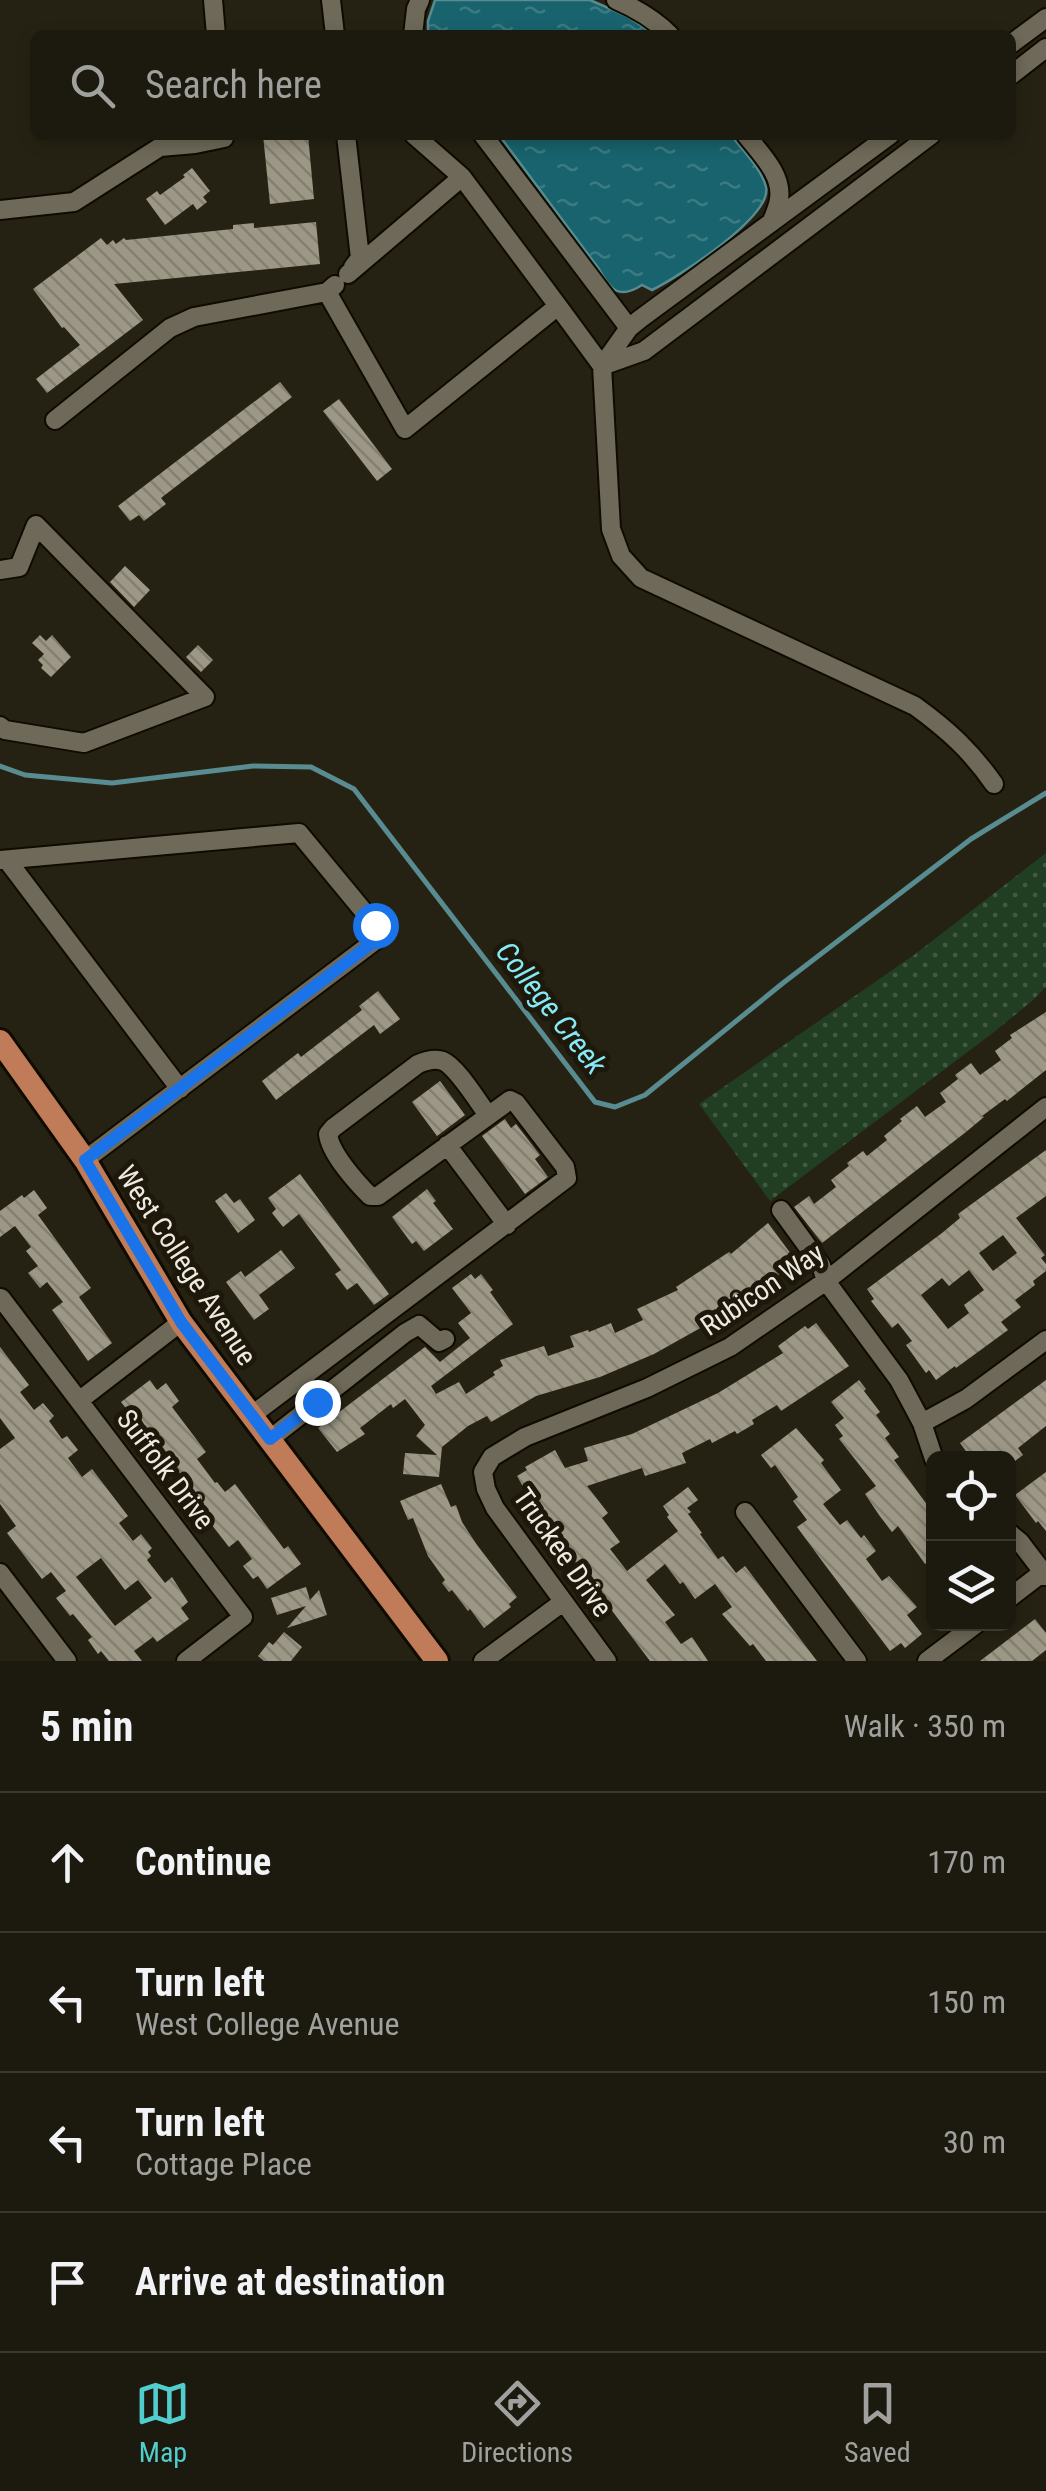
<!DOCTYPE html>
<meta charset="utf-8">
<style>
:root{--surface:#1c1a0e;--page:#252317;--text:#f1f3f6;--muted:#a0a19e;--line:#3a382e;--accent:#52cdcd}
body{margin:0;font-family:"Roboto Condensed",sans-serif;background:var(--page);color:var(--text)}
.controls{position:absolute;right:30px;bottom:30px;display:grid;overflow:hidden;border-radius:15px;box-shadow:0 5px 15px #0003}
.controls button{width:90px;height:90px;display:grid;place-items:center;padding:0;border:0;border-bottom:2px solid var(--line);background:var(--surface);color:var(--text);font:50px sans-serif}
.stop{position:absolute;width:30px;height:30px;margin:-22px;border:8px solid #1a73e8;border-radius:50%;background:#fff}
.stop.end{background:#1a73e8;border-color:#fff;box-shadow:0 2px 10px #0008}
.list{margin:0;padding:0;list-style:none}
h2{display:flex;justify-content:space-between;align-items:center;height:130px;margin:0;padding:0 40px;font-size:42px}
h2 small{font-size:32px;font-weight:400;color:var(--muted)}
.list li{display:grid;grid-template-columns:65px 1fr auto;gap:30px;align-items:center;box-sizing:border-box;height:140px;padding:0 40px;border-top:2px solid var(--line)}
.list b{display:block;font-size:38px;white-space:nowrap}
.list p{margin:0;font-size:32px;white-space:nowrap;color:var(--muted)}
.list em{font-size:32px;font-style:normal;color:var(--muted)}
.icon{flex:none;width:55px;height:55px;fill:none;stroke:currentColor;stroke-width:2;stroke-linecap:round;stroke-linejoin:round}
.map{position:relative;flex:none;width:1046px;height:1661px;overflow:hidden}
.search{position:absolute;background:var(--surface);box-shadow:0 5px 15px #0003;left:30px;right:30px;top:30px;height:110px;display:flex;align-items:center;gap:25px;box-sizing:border-box;padding:0 35px;border-radius:15px;color:var(--muted);font-size:38px}
.sheet{height:690px;background:var(--surface)}
nav{display:flex;justify-content:space-around;align-items:center;box-sizing:border-box;height:140px;border-top:2px solid var(--line);background:var(--surface);font-size:28px;color:var(--muted)}
nav a{display:grid;justify-items:center;gap:5px}
nav .on{color:var(--accent)}
.map>svg:first-child{display:block}
.park{fill:url(#park-dots)}
.water{fill:url(#water-ripples);stroke:#588c90;stroke-width:2.5}
.lines{fill:none;stroke-linecap:round;stroke-linejoin:round}
.stream{stroke:#588c90;stroke-width:5}
.building{fill:url(#building-back-hatch);fill-rule:evenodd}
.minor-casing{stroke:#0f0b01;stroke-width:22}
.major-casing{stroke:#0f0b01;stroke-width:28}
.minor{stroke:#6e6958;stroke-width:18}
.major{stroke:#c07b58;stroke-width:22}
.route{stroke:#1a73e8;stroke-width:12}
.labels{text-anchor:middle;stroke-width:10;stroke-linejoin:round;paint-order:stroke}
.street-label{font-size:28px;fill:#eeeae1;stroke:#1d180a}
.water-label{font-size:30px;font-style:italic;fill:#86e9f8;stroke:#1d180a}
</style>
<div class="map">
<svg width="1046" height="1661" viewBox="0 0 1046 1661">
<defs>
<pattern id="park-dots" width="8" height="8" patternUnits="userSpaceOnUse" patternTransform="scale(2.5)"><rect width="8" height="8" fill="#213e23"/><path d="M2 2h.1M6 6h.1" fill="none" stroke="#425a43" stroke-width="1.8" stroke-linecap="round"/></pattern>
<pattern id="water-ripples" width="26" height="14" patternUnits="userSpaceOnUse" patternTransform="scale(2.5)"><rect width="26" height="14" fill="#18636d"/><path d="M2 4q2-2 4 0t4 0M15 11q2-2 4 0t4 0" fill="none" stroke="#3a7a82"/></pattern>
<pattern id="building-back-hatch" width="6" height="6" patternUnits="userSpaceOnUse" patternTransform="scale(2.5)"><rect width="6" height="6" fill="#9d9785"/><path d="M-1 5l2 2M0 0l6 6M5-1l2 2" fill="none" stroke="#837f72"/></pattern>
</defs>
<rect width="100%" height="100%" fill="#262213"/>
<!-- park -->
<path class="park" d="M 1046,853 L 1046,987 L 1032,1001 L 994,1032 L 770,1201 L 699,1104 L 914,955 Z"/>
<!-- water -->
<path class="water" d="M 435,0 L 590,0 L 627,16 L 655,35 L 428,35 L 428,21 Z
M 499,135 L 731,135 C 742,150 762,169 766,187 C 773,216 677,278 652,290 L 642,285 C 619,300 610,290 599,269 Z"/>
<g class="lines">
<!-- stream -->
<path class="stream" d="M 0,766 L 25,775 L 112,783 L 253,766 L 311,767 L 354,789 L 595,1102 L 615,1107 L 645,1095 L 783,983 L 971,839 L 1046,793"/>
</g>
<!-- building -->
<path class="building" d="M 263,135 L 308,135 L 314,199 L 270,204 Z
M 192,168 L 210,191 L 203,197 L 207,202 L 197,210 L 193,204 L 165,225 L 146,199 L 157,191 L 160,195 L 185,177 L 183,175 Z
M 316,222 L 320,264 L 114,284 L 143,320 L 47,393 L 36,379 L 80,345 L 64,327 L 62,328 L 33,289 L 101,238 L 107,245 L 113,240 L 116,244 L 124,238 L 126,240 L 233,229 L 233,225 L 254,223 L 254,228 Z
M 280,382 L 292,397 L 161,498 L 166,504 L 144,521 L 139,515 L 130,521 L 118,506 Z
M 339,399 L 392,469 L 377,481 L 323,411 Z
M 125,566 L 150,590 L 134,607 L 110,582 Z
M 40,635 L 46,641 L 52,635 L 71,657 L 51,677 L 41,668 L 43,665 L 38,660 L 44,654 L 32,643 Z
M 198,645 L 213,660 L 201,672 L 186,657 Z
M 378,991 L 400,1019 L 380,1034 L 374,1025 L 276,1100 L 262,1081 L 298,1053 L 301,1057 L 362,1010 L 359,1006 Z
M 1046,1012 L 1046,1070 L 1007,1101 L 1005,1099 L 982,1116 L 984,1117 L 966,1132 L 822,1243 L 794,1207 L 809,1196 L 814,1204 L 836,1187 L 831,1180 L 849,1166 L 847,1163 L 863,1151 L 867,1156 L 887,1140 L 884,1136 L 902,1121 L 900,1119 L 917,1106 L 925,1117 L 946,1102 L 940,1093 L 958,1079 L 955,1075 L 971,1063 L 980,1075 L 1001,1060 L 995,1051 L 1012,1038 L 1010,1035 Z
M 440,1081 L 465,1115 L 437,1136 L 412,1102 Z
M 505,1119 L 511,1128 L 516,1124 L 540,1155 L 535,1159 L 548,1177 L 525,1194 L 482,1136 Z
M 1046,1150 L 1046,1196 L 1016,1218 L 1045,1255 L 1041,1258 L 1046,1264 L 1046,1271 L 1033,1281 L 1035,1285 L 1015,1300 L 1021,1307 L 1001,1322 L 1008,1330 L 956,1368 L 955,1366 L 936,1380 L 929,1370 L 926,1373 L 906,1345 L 912,1341 L 898,1323 L 892,1328 L 871,1301 L 874,1299 L 867,1289 L 942,1233 L 960,1218 L 958,1214 ZM 1003,1235 L 1017,1253 L 993,1271 L 979,1253 ZM 969,1270 L 984,1290 L 964,1305 L 969,1313 L 948,1329 L 921,1295 L 942,1278 L 949,1286 Z
M 300,1174 L 389,1294 L 374,1305 L 357,1283 L 347,1290 L 335,1274 L 341,1270 L 299,1214 L 283,1227 L 272,1213 L 276,1209 L 268,1198 Z
M 427,1189 L 436,1201 L 433,1203 L 453,1229 L 424,1251 L 416,1241 L 412,1244 L 392,1217 Z
M 34,1190 L 47,1208 L 38,1215 L 91,1288 L 79,1297 L 112,1343 L 88,1361 L 52,1310 L 63,1302 L 47,1282 L 40,1288 L 28,1273 L 38,1266 L 26,1251 L 31,1247 L 15,1226 L 0,1237 L 0,1211 L 22,1195 L 24,1198 Z
M 226,1193 L 234,1203 L 240,1199 L 255,1220 L 238,1233 L 215,1201 Z
M 768,1223 L 797,1262 L 720,1317 L 654,1354 L 600,1377 L 536,1396 L 491,1422 L 487,1416 L 468,1426 L 442,1447 L 439,1477 L 403,1474 L 405,1453 L 437,1455 L 416,1436 L 425,1425 L 405,1399 L 393,1408 L 391,1404 L 360,1428 L 365,1434 L 337,1452 L 318,1428 L 425,1347 L 440,1362 L 470,1338 L 458,1323 L 471,1313 L 452,1288 L 471,1274 L 475,1279 L 481,1274 L 493,1290 L 490,1292 L 513,1324 L 431,1386 L 436,1394 L 459,1382 L 466,1394 L 495,1375 L 493,1372 L 503,1366 L 500,1360 L 544,1346 L 548,1356 L 574,1347 L 570,1336 L 588,1330 L 589,1332 L 611,1323 L 615,1333 L 643,1320 L 637,1309 L 678,1290 L 676,1287 L 729,1252 L 731,1254 Z
M 281,1250 L 295,1268 L 259,1295 L 269,1309 L 254,1320 L 226,1282 L 241,1271 L 245,1277 Z
M 816,1323 L 849,1366 L 781,1411 L 777,1405 L 752,1420 L 754,1424 L 737,1434 L 735,1431 L 712,1443 L 710,1439 L 682,1453 L 686,1463 L 645,1476 L 642,1468 L 587,1486 L 608,1513 L 602,1518 L 620,1542 L 610,1549 L 627,1571 L 678,1531 L 667,1517 L 669,1515 L 663,1506 L 688,1487 L 698,1500 L 687,1508 L 691,1512 L 688,1514 L 702,1533 L 700,1534 L 718,1559 L 723,1556 L 736,1573 L 745,1566 L 817,1661 L 766,1661 L 753,1644 L 750,1646 L 722,1614 L 732,1607 L 715,1584 L 695,1599 L 683,1582 L 680,1584 L 665,1564 L 646,1580 L 675,1615 L 665,1622 L 681,1644 L 692,1637 L 708,1661 L 650,1661 L 536,1510 L 517,1476 L 527,1470 L 525,1467 L 555,1450 L 565,1468 L 588,1461 L 584,1448 L 632,1434 L 718,1393 L 783,1353 L 778,1346 L 805,1326 L 808,1329 Z
M 0,1347 L 29,1385 L 20,1392 L 34,1410 L 43,1403 L 54,1416 L 49,1421 L 62,1439 L 67,1436 L 78,1450 L 68,1458 L 82,1477 L 92,1469 L 128,1516 L 119,1523 L 133,1541 L 141,1534 L 152,1548 L 148,1552 L 151,1556 L 147,1560 L 165,1583 L 172,1577 L 188,1602 L 181,1608 L 189,1619 L 157,1642 L 153,1637 L 134,1651 L 142,1661 L 109,1661 L 101,1651 L 98,1654 L 88,1640 L 92,1637 L 73,1614 L 70,1616 L 56,1598 L 66,1591 L 51,1572 L 42,1579 L 7,1533 L 16,1526 L 0,1504 L 0,1449 L 15,1438 L 0,1418 ZM 101,1558 L 125,1590 L 138,1580 L 152,1598 L 115,1626 L 76,1577 Z
M 150,1380 L 157,1390 L 166,1383 L 179,1401 L 172,1407 L 206,1452 L 197,1459 L 215,1483 L 217,1482 L 225,1492 L 235,1484 L 284,1549 L 288,1546 L 301,1564 L 267,1589 L 258,1576 L 253,1579 L 243,1566 L 252,1559 L 238,1540 L 229,1547 L 176,1479 L 181,1475 L 173,1465 L 175,1464 L 161,1445 L 156,1449 L 146,1436 L 150,1433 L 136,1413 L 132,1416 L 121,1402 Z
M 859,1380 L 866,1389 L 864,1391 L 880,1412 L 876,1415 L 890,1434 L 885,1438 L 899,1457 L 894,1460 L 934,1514 L 934,1557 L 925,1564 L 898,1526 L 892,1532 L 879,1515 L 865,1494 L 876,1486 L 839,1439 L 843,1436 L 835,1425 L 844,1418 L 831,1402 Z
M 1046,1380 L 1046,1426 L 1018,1448 L 1023,1455 L 1008,1466 L 1008,1458 L 971,1458 L 960,1443 Z
M 796,1428 L 824,1460 L 821,1463 L 841,1490 L 823,1504 L 840,1525 L 847,1520 L 861,1538 L 864,1535 L 876,1551 L 866,1559 L 882,1581 L 889,1576 L 917,1607 L 907,1615 L 922,1634 L 905,1648 L 901,1643 L 890,1651 L 825,1565 L 797,1527 L 807,1520 L 793,1501 L 798,1497 L 775,1465 L 771,1468 L 761,1455 Z
M 1046,1472 L 1046,1531 L 1038,1521 L 1036,1523 L 1015,1495 Z
M 441,1484 L 451,1507 L 456,1505 L 462,1522 L 477,1545 L 517,1597 L 509,1604 L 511,1607 L 484,1628 L 470,1609 L 468,1611 L 452,1590 L 449,1592 L 442,1583 L 445,1580 L 428,1556 L 413,1518 L 408,1520 L 400,1501 Z
M 306,1587 L 310,1600 L 319,1590 L 327,1615 L 287,1628 L 306,1606 L 277,1615 L 271,1598 Z
M 1035,1619 L 1046,1633 L 1046,1650 L 1032,1661 L 980,1661 Z
M 284,1632 L 302,1647 L 291,1661 L 264,1661 L 258,1656 L 269,1642 L 273,1645 Z"/>
<g class="lines">
<defs>
<path id="minor" d="M 213,0 L 216,35
M 331,0 L 335,35
M 616,0 C 637,9 654,19 670,35
M 413,35 L 416,9 L 420,0
M 1011,44 L 1046,18
M 1011,75 L 1046,48
M 346,135 L 360,258 L 353,267
M 414,135 L 462,177
M 483,135 L 629,328
M 746,135 C 760,153 783,175 779,199 C 778,207 774,216 771,223
M 931,135 L 644,351 L 602,366 L 611,529 L 621,556 L 641,578 L 915,706 C 948,730 971,751 994,784
M 0,210 L 74,202 L 160,147 L 195,144 L 224,138 L 224,135
M 327,292 L 405,429 L 558,306 L 462,177 L 348,274
M 558,306 L 602,366 L 629,328 L 640,319 L 890,135
M 55,420 L 170,328 L 194,317 L 327,292 L 335,285
M 0,570 L 19,567 L 36,525 L 205,697 L 84,743 L 5,730 L 0,726
M 0,860 L 299,833 L 375,925 L 376,940 L 85,1160
M 7,860 L 180,1089
M 447,1145 L 507,1225
M 781,1210 L 821,1265 L 826,1281 L 899,1380 L 922,1423 L 934,1459
M 0,1299 L 1,1298 L 243,1617 L 186,1661
M 80,1400 L 181,1322
M 252,1415 L 567,1178 L 565,1167 L 516,1103 L 510,1100 L 378,1196 L 370,1196 C 356,1182 330,1153 328,1134 L 333,1128 L 418,1064 C 425,1061 435,1058 443,1061 C 457,1067 478,1102 488,1115
M 922,1423 L 966,1399 L 1046,1340
M 270,1439 L 405,1333 L 419,1325 L 439,1342 L 445,1339
M 745,1512 L 857,1661
M 1008,1532 L 1020,1542 L 1046,1576
M 0,1573 L 67,1661
M 1008,1599 L 1046,1570
M 483,1661 L 563,1602
M 607,1661 L 495,1508 L 486,1489 L 483,1472 L 492,1457 L 525,1437 L 647,1388 L 730,1347 L 826,1281 L 1046,1107
M 927,1661 L 976,1624"/>
<path id="major" d="M 0,1041 L 85,1160 L 181,1322 L 437,1661"/>
</defs>
<!-- minor casing -->
<use href="#minor" class="minor-casing"/>
<!-- major casing -->
<use href="#major" class="major-casing"/>
<!-- minor -->
<use href="#minor" class="minor"/>
<!-- major -->
<use href="#major" class="major"/>
</g>
<g class="lines">
<!-- route -->
<path class="route" d="M 317,1402 L 270,1439 L 181,1322 L 85,1160 L 376,940 L 375,925"/>
</g>
<g class="labels">
<!-- street labels -->
<g class="street-label">
<text transform="translate(187 1265) rotate(57)" y="10">West College Avenue</text>
<text transform="translate(762 1289) rotate(-34)" y="10">Rubicon Way</text>
<text transform="translate(166 1469) rotate(53)" y="10">Suffolk Drive</text>
<text transform="translate(563 1552) rotate(55)" y="10">Truckee Drive</text>
</g>
<!-- water labels -->
<g class="water-label">
<text transform="translate(551 1008) rotate(52)" y="10">College Creek</text>
</g>
</g>
</svg>
<div class="controls">
<button><svg class="icon" aria-label="locate" viewBox="0 0 24 24"><circle cx="12" cy="12" r="6"/><path d="M12 2v4M12 18v4M2 12h4M18 12h4"/></svg></button>
<button><svg class="icon" aria-label="layers" viewBox="0 0 24 24"><path d="M12 4l9 5-9 5-9-5zM3 14l9 5 9-5"/></svg></button>
</div>
<div class="stop" style="left:375px;top:925px"></div>
<div class="stop end" style="left:317px;top:1402px"></div>
<div class="search"><svg class="icon" aria-label="search" viewBox="0 0 24 24"><circle cx="10" cy="10" r="6"/><path d="M15 15l6 6"/></svg>Search here</div>
</div>
<section class="sheet">
<h2>5 min<small>Walk · 350 m</small></h2>
<ul class="list">
<li><svg class="icon" aria-label="ahead" viewBox="0 0 24 24"><path d="M12 20V5M6 11l6-6 6 6"/></svg><div><b>Continue</b></div><em>170 m</em></li>
<li><svg class="icon" aria-label="left" viewBox="0 0 24 24"><path d="M17 20v-9H6M10 6l-5 5 5 5"/></svg><div><b>Turn left</b><p>West College Avenue</p></div><em>150 m</em></li>
<li><svg class="icon" aria-label="left" viewBox="0 0 24 24"><path d="M17 20v-9H6M10 6l-5 5 5 5"/></svg><div><b>Turn left</b><p>Cottage Place</p></div><em>30 m</em></li>
<li><svg class="icon" aria-label="arrive" viewBox="0 0 24 24"><path d="M6 21V4h12l-3 4 3 4H6"/></svg><div><b>Arrive at destination</b></div></li>
</ul>
</section>
<nav>
<a class="on"><svg class="icon" aria-label="map" viewBox="0 0 24 24"><path d="M3 6l6-2 6 2 6-2v14l-6 2-6-2-6 2zM9 4v14M15 6v14"/></svg>Map</a>
<a><svg class="icon" aria-label="directions" viewBox="0 0 24 24"><path d="M12 3l9 9-9 9-9-9zM9 14v-3h6M13 9l2 2-2 2"/></svg>Directions</a>
<a><svg class="icon" aria-label="saved" viewBox="0 0 24 24"><path d="M7 4h10v16l-5-4-5 4z"/></svg>Saved</a>
</nav>
